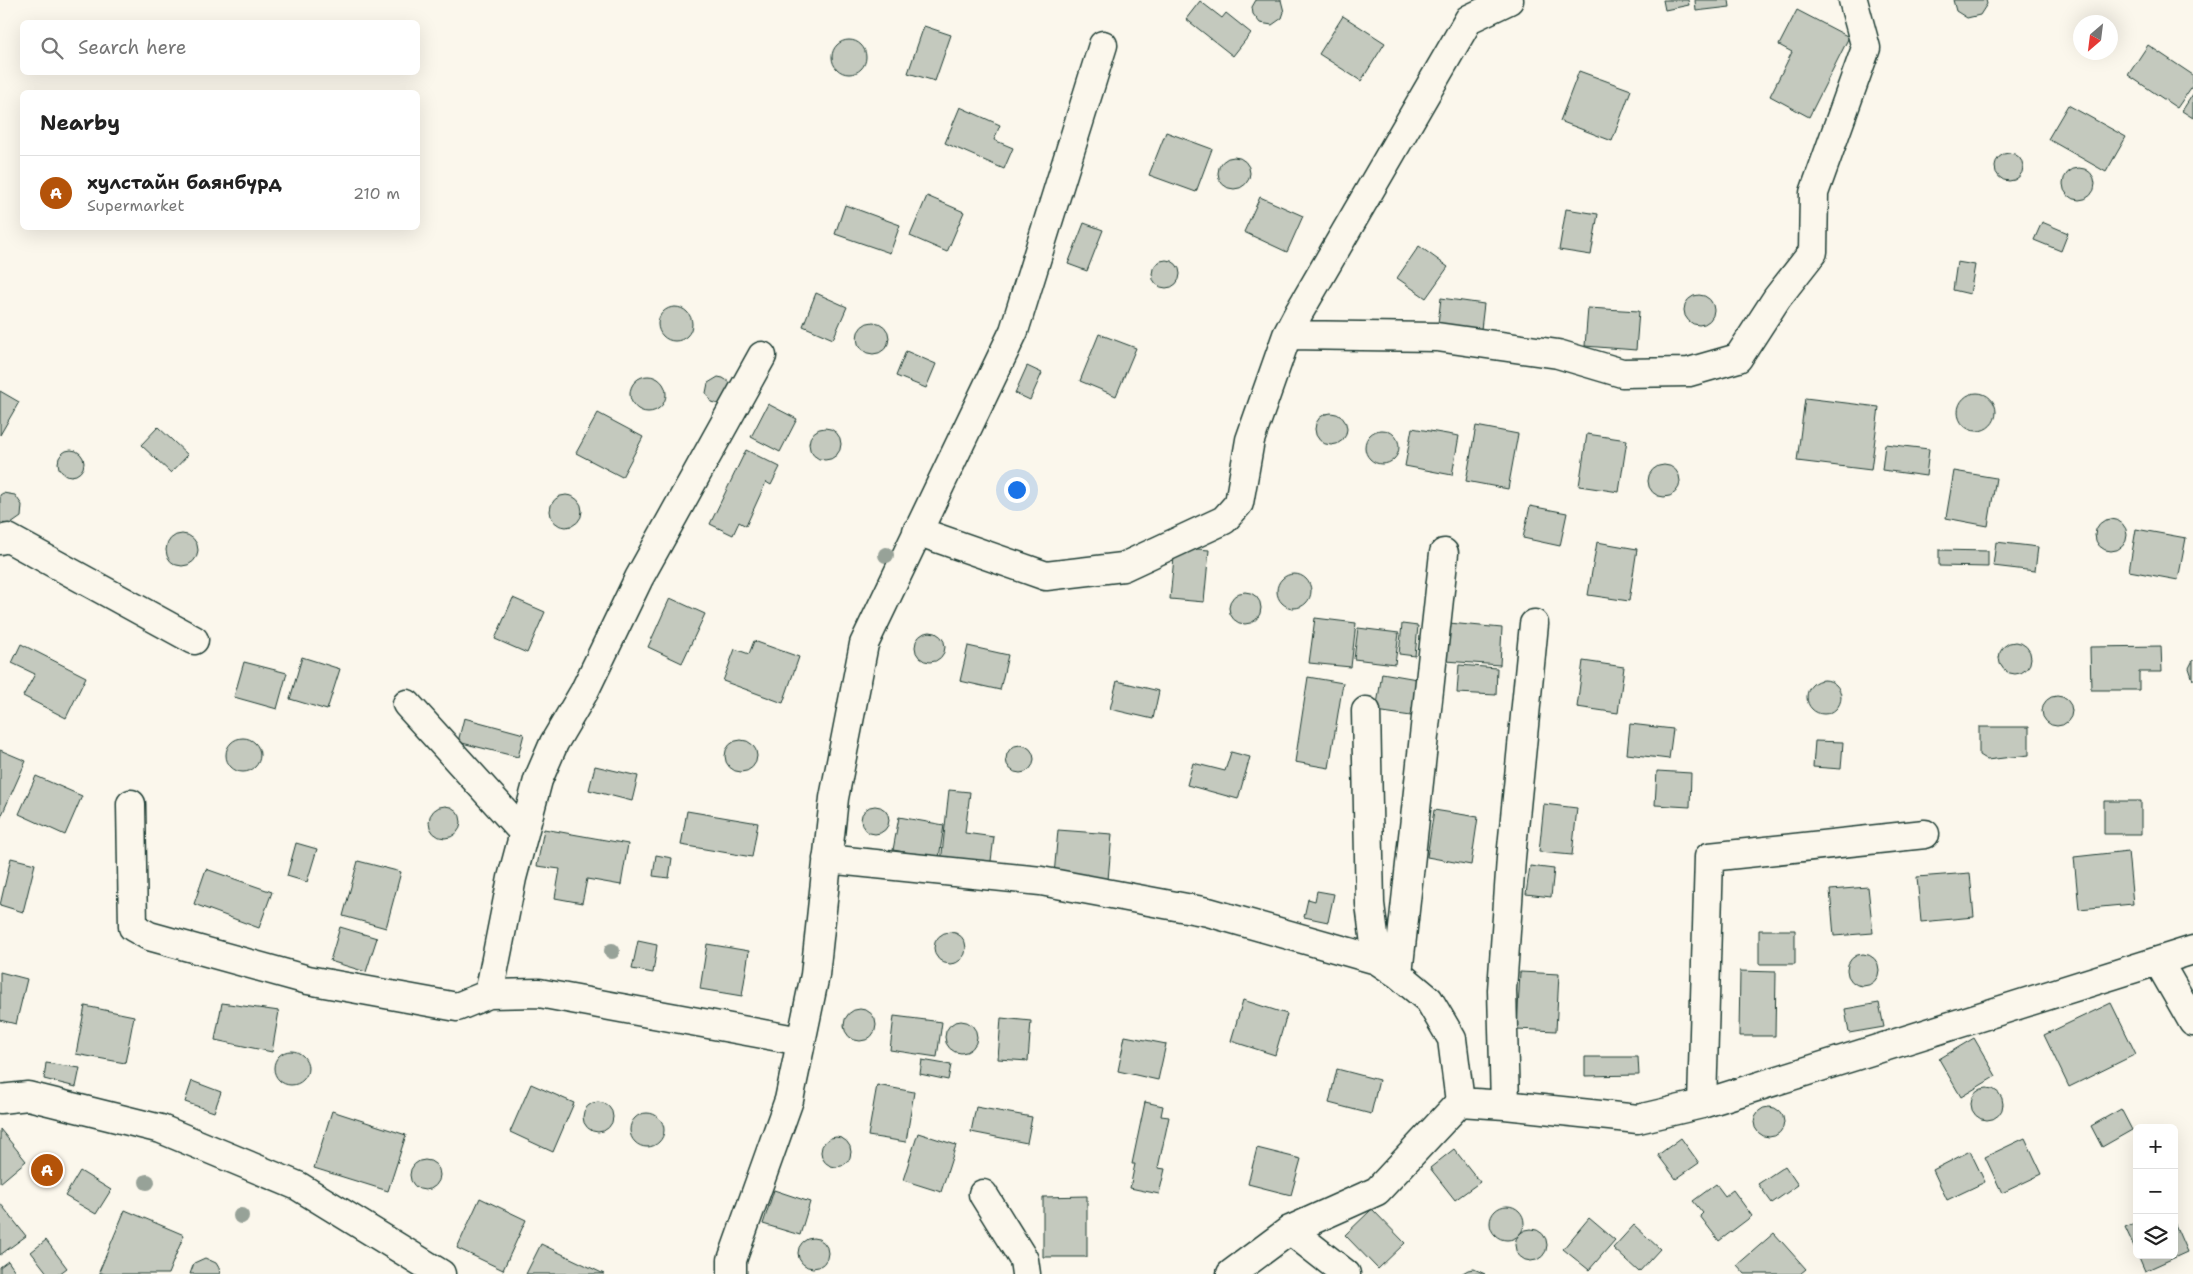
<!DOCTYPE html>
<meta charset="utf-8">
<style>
:root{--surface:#fff;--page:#f2f2f2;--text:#222;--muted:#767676;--line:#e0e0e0;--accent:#b45309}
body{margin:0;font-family:"Shantell Sans",sans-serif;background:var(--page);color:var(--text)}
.controls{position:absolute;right:15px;bottom:15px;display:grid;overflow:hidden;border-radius:8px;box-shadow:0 5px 20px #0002}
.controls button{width:45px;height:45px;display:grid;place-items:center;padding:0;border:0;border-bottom:1px solid var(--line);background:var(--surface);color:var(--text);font:25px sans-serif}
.compass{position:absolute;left:2073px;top:15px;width:45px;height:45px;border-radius:50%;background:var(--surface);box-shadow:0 5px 20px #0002;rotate:208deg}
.you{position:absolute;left:1016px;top:489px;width:18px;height:18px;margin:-12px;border:4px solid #fff;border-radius:50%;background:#1a73e8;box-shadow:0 0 0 8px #1a73e833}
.badge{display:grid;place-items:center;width:32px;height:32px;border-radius:50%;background:var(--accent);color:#fff;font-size:16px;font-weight:700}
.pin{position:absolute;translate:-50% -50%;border:2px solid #fff;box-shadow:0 1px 5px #0006}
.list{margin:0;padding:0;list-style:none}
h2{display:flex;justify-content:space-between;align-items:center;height:65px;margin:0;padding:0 20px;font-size:21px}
h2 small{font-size:16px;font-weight:400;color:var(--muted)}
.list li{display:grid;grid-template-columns:32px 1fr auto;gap:15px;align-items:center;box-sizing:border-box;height:75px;padding:0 20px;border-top:1px solid var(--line)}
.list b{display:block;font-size:19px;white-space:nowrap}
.list p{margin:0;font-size:16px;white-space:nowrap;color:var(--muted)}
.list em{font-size:16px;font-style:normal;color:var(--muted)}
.icon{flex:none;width:28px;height:28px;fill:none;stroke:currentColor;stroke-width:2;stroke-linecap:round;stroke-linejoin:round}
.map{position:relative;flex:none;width:2193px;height:1274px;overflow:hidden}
.search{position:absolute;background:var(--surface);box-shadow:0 5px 20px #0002;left:20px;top:20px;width:400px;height:55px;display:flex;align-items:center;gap:12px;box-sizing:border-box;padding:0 18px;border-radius:8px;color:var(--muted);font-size:19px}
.panel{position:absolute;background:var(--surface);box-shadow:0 5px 20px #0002;left:20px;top:90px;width:400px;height:140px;border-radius:8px}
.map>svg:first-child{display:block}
.building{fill:#c4c9be;stroke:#1f3d34}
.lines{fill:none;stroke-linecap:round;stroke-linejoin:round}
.minor-casing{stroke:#1f3d34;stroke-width:31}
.minor{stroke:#fbf7ec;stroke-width:28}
.tree{fill:#97a298}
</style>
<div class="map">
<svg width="2193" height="1274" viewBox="0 0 2193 1274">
<rect width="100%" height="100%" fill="#fbf7ec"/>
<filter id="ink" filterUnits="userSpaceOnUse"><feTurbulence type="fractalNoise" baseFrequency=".02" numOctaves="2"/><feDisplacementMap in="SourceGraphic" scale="10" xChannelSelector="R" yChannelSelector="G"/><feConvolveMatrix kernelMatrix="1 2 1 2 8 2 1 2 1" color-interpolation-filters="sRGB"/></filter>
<g filter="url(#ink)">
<!-- building -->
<path class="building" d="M 1256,0 L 1281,0 L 1284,12 L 1282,18 L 1272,25 L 1260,23 L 1253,14 L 1252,7 Z
M 1663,0 L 1688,0 L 1689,5 L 1665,10 Z
M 1695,0 L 1729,0 L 1730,7 L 1696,11 Z
M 1953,0 L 1986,0 L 1987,4 L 1980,15 L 1967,18 L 1956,11 Z
M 1200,1 L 1222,18 L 1226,13 L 1251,33 L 1233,56 L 1186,19 Z
M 1797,10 L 1849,37 L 1809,117 L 1770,96 L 1792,52 L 1779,45 Z
M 1343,16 L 1385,43 L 1361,81 L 1319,54 Z
M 924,26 L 951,35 L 935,81 L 908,73 Z
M832 57a17 17 0 1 1 34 0a17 17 0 1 1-34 0Z
M 2148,45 L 2193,75 L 2193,85 L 2177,108 L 2128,75 Z
M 1579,71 L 1631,90 L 1612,141 L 1560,121 Z
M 2193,94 L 2193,118 L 2182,111 Z
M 2068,105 L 2126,137 L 2106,172 L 2048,139 Z
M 960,107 L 1000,125 L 994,140 L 1013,148 L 1004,169 L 945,143 Z
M 1166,132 L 1212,149 L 1196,192 L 1149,175 Z
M1995 167a14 14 0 1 1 28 0a14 14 0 1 1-28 0Z
M1218 173a16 16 0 1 1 32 0a16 16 0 1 1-32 0Z
M2063 184a16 16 0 1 1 32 0a16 16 0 1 1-32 0Z
M 927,196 L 964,212 L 947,252 L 910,236 Z
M 1260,197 L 1303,216 L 1287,252 L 1244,232 Z
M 845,205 L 900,225 L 890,253 L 835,234 Z
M 1566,209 L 1598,214 L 1591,255 L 1559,250 Z
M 2042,222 L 2068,233 L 2061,251 L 2034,240 Z
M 1084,223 L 1103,230 L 1087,271 L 1068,264 Z
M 1419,246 L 1448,267 L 1426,298 L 1397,278 Z
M1152 274a14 14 0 1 1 28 0a14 14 0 1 1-28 0Z
M 1957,262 L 1975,265 L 1970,294 L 1953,290 Z
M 816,293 L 847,307 L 833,339 L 803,326 Z
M1684 310a15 15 0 1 1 30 0a15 15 0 1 1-30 0Z
M 1441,298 L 1484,304 L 1480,338 L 1437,332 Z
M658 324a17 17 0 1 1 34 0a17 17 0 1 1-34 0Z
M 1588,308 L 1639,311 L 1636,350 L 1585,346 Z
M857 338a16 16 0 1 1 32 0a16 16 0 1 1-32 0Z
M 1099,334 L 1136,348 L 1116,396 L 1080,381 Z
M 906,351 L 936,364 L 926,388 L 896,376 Z
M 1027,366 L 1042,373 L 1030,400 L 1015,393 Z
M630 394a18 18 0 1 1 36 0a18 18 0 1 1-36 0Z
M 718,377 L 723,378 L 732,384 L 722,405 L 711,402 L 706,393 L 708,383 Z
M 0,391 L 19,402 L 0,435 Z
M1958 412a19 19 0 1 1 38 0a19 19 0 1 1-38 0Z
M 1805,398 L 1879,407 L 1871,470 L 1797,461 Z
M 768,404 L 797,419 L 780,452 L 751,437 Z
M 598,413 L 643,437 L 622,477 L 576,453 Z
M1315 429a16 16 0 1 1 32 0a16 16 0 1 1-32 0Z
M 1476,426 L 1518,434 L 1508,489 L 1466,481 Z
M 158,427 L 188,455 L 171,473 L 141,445 Z
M809 444a16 16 0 1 1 32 0a16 16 0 1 1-32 0Z
M 1412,428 L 1459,436 L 1452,475 L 1405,466 Z
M1365 447a17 17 0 1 1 34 0a17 17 0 1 1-34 0Z
M 1587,434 L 1627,440 L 1619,492 L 1579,486 Z
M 1885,444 L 1929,449 L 1926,476 L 1882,470 Z
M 746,450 L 780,467 L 771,485 L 766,482 L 746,526 L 739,522 L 733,535 L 710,524 Z
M58 463a13 13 0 1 1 26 0a13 13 0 1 1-26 0Z
M1648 481a16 16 0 1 1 32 0a16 16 0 1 1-32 0Z
M 1954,471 L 1996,478 L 1988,526 L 1946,518 Z
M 3,493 L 15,495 L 22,505 L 21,517 L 11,524 L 0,523 L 0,495 Z
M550 511a16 16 0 1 1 32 0a16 16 0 1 1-32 0Z
M 1530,506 L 1567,513 L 1560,546 L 1523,538 Z
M2095 535a16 16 0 1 1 32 0a16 16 0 1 1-32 0Z
M 2136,529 L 2186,538 L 2178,580 L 2129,571 Z
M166 550a16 16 0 1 1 32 0a16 16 0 1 1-32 0Z
M 1597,542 L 1637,549 L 1629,601 L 1588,595 Z
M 1996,542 L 2038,547 L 2035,571 L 1993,566 Z
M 1175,547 L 1209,550 L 1204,602 L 1170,599 Z
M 1939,550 L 1988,551 L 1988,567 L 1939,566 Z
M1277 591a17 17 0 1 1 34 0a17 17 0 1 1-34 0Z
M1229 608a16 16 0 1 1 32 0a16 16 0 1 1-32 0Z
M 513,598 L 545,612 L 527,653 L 495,639 Z
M 670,598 L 705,614 L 682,663 L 648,647 Z
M 1315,618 L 1356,623 L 1351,667 L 1309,663 Z
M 1449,623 L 1502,628 L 1500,665 L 1446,661 Z
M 1402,624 L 1418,626 L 1415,656 L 1399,654 Z
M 1358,628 L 1399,633 L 1395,664 L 1354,659 Z
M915 647a15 15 0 1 1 30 0a15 15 0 1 1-30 0Z
M 754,641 L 799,657 L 783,703 L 723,681 L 735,649 L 749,654 Z
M1999 658a16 16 0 1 1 32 0a16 16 0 1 1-32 0Z
M 21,644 L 86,677 L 66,718 L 23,696 L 35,674 L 12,663 Z
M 968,646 L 1008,655 L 1000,690 L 960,681 Z
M 2161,646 L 2162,672 L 2139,672 L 2139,690 L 2091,690 L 2090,647 Z
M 302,657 L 340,669 L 327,710 L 290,699 Z
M 2193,660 L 2193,680 L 2189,668 Z
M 1583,661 L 1624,667 L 1618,713 L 1577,707 Z
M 244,662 L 287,673 L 277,709 L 234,697 Z
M 1459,665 L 1497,668 L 1496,695 L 1457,693 Z
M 1382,673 L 1417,679 L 1411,716 L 1376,711 Z
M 1308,677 L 1343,683 L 1329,768 L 1295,762 Z
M1807 697a17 17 0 1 1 34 0a17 17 0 1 1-34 0Z
M 1117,681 L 1159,691 L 1153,719 L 1110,709 Z
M2042 711a15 15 0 1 1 30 0a15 15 0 1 1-30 0Z
M 464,718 L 524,734 L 518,757 L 458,742 Z
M 1630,724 L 1673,729 L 1669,759 L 1627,754 Z
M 1979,727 L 2029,727 L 2029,755 L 1987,760 L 1979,755 Z
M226 755a17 17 0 1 1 34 0a17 17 0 1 1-34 0Z
M725 756a16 16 0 1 1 32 0a16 16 0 1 1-32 0Z
M 1815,741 L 1843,742 L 1841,769 L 1813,767 Z
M1006 759a14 14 0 1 1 28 0a14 14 0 1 1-28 0Z
M 0,750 L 26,761 L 0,819 Z
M 1231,752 L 1250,757 L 1238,799 L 1187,785 L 1193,763 L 1225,771 Z
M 595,766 L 638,776 L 632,801 L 589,790 Z
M 1657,771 L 1691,773 L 1690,807 L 1655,805 Z
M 36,776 L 82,796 L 65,835 L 19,814 Z
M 949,790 L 970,792 L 965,833 L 994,837 L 990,869 L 941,863 Z
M 2104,801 L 2141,801 L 2141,834 L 2104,834 Z
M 1544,804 L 1577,808 L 1572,855 L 1539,852 Z
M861 820a14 14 0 1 1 28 0a14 14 0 1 1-28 0Z
M429 822a16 16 0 1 1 32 0a16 16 0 1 1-32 0Z
M 1434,810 L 1478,817 L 1471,865 L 1427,857 Z
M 687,811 L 758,823 L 752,857 L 681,845 Z
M 899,817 L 944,825 L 939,858 L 893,850 Z
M 544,829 L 628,844 L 621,885 L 587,879 L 582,903 L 555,898 L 560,869 L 537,866 Z
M 1058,830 L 1112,834 L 1108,880 L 1054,875 Z
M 296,843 L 317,849 L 307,882 L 287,876 Z
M 2128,851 L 2133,904 L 2079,909 L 2074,857 Z
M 656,855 L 672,858 L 669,878 L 653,876 Z
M 11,858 L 35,864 L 23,912 L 0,905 Z
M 358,861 L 401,872 L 386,928 L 343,916 Z
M 1530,866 L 1554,869 L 1551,897 L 1526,894 Z
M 206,869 L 272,892 L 259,928 L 194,904 Z
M 1970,873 L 1974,917 L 1921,922 L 1917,877 Z
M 1868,887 L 1873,933 L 1834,936 L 1830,890 Z
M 1317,891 L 1334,894 L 1328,922 L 1304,917 L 1308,899 L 1315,901 Z
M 340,927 L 377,938 L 366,972 L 330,961 Z
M 1759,930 L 1795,930 L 1795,964 L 1759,964 Z
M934 948a16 16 0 1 1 32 0a16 16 0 1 1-32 0Z
M 638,941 L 657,945 L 653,973 L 632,969 Z
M 707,944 L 749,951 L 742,996 L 700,989 Z
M1847 970a16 16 0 1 1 32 0a16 16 0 1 1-32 0Z
M 1740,971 L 1776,972 L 1775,1036 L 1739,1036 Z
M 0,972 L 27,979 L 16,1024 L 0,1020 Z
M 1520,972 L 1559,974 L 1556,1031 L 1517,1029 Z
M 1243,1000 L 1287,1014 L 1275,1055 L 1231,1041 Z
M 222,1003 L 279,1011 L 272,1052 L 215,1040 Z
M 1879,1003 L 1884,1027 L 1849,1033 L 1845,1009 Z
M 2111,1003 L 2136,1054 L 2069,1087 L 2044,1035 Z
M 85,1006 L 134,1016 L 125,1063 L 76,1054 Z
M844 1025a16 16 0 1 1 32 0a16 16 0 1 1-32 0Z
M 894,1016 L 942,1022 L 937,1057 L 890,1050 Z
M 1001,1018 L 1031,1021 L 1028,1061 L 998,1059 Z
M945 1037a16 16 0 1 1 32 0a16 16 0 1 1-32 0Z
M 1125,1036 L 1166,1044 L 1158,1080 L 1118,1071 Z
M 1974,1038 L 1996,1076 L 1961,1097 L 1939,1059 Z
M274 1068a17 17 0 1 1 34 0a17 17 0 1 1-34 0Z
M 1585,1057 L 1638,1057 L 1639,1075 L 1585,1076 Z
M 922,1060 L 951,1065 L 948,1080 L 920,1074 Z
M 46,1063 L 80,1068 L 76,1087 L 44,1079 Z
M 1337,1069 L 1379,1080 L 1371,1114 L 1329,1103 Z
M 192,1081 L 221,1092 L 214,1112 L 185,1102 Z
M 531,1084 L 574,1103 L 553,1152 L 510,1132 Z
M 877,1085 L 914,1092 L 906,1142 L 868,1136 Z
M1971 1104a16 16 0 1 1 32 0a16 16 0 1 1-32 0Z
M583 1117a15 15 0 1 1 30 0a15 15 0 1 1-30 0Z
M 1145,1102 L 1163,1106 L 1161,1116 L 1169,1117 L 1158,1168 L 1165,1169 L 1159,1194 L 1130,1188 L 1135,1164 L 1132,1164 Z
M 976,1107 L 1032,1117 L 1027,1143 L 971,1132 Z
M1754 1122a15 15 0 1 1 30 0a15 15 0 1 1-30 0Z
M 2121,1109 L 2132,1130 L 2102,1147 L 2091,1126 Z
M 332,1111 L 406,1135 L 388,1191 L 314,1168 Z
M630 1130a17 17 0 1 1 34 0a17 17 0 1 1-34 0Z
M 0,1129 L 26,1161 L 0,1183 Z
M 918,1133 L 956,1145 L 941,1192 L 903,1180 Z
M821 1152a15 15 0 1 1 30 0a15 15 0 1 1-30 0Z
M 1681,1138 L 1699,1163 L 1676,1179 L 1658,1155 Z
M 2025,1138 L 2042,1174 L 2002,1193 L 1985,1157 Z
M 1257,1148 L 1301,1159 L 1291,1195 L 1248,1184 Z
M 1454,1149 L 1480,1182 L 1455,1200 L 1430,1168 Z
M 1970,1151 L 1985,1182 L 1947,1200 L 1933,1170 Z
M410 1175a15 15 0 1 1 30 0a15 15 0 1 1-30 0Z
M 1785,1166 L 1798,1185 L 1772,1203 L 1758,1184 Z
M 80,1171 L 111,1190 L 96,1214 L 65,1196 Z
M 1716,1184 L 1725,1196 L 1733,1190 L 1752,1216 L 1719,1241 L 1700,1216 L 1703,1213 L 1693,1201 Z
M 774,1190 L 810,1202 L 800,1235 L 763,1224 Z
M 1087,1196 L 1087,1257 L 1043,1257 L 1043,1197 Z
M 480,1198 L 526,1220 L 503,1270 L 457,1248 Z
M 0,1203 L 26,1236 L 0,1255 Z
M1490 1223a17 17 0 1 1 34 0a17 17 0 1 1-34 0Z
M 1372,1209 L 1405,1243 L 1378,1269 L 1345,1235 Z
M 125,1210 L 184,1235 L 168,1274 L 105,1274 L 99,1272 Z
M 1589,1218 L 1615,1240 L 1589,1270 L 1563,1249 Z
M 2137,1222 L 2137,1253 L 2125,1227 Z
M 2174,1222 L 2187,1252 L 2145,1271 L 2138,1255 L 2174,1255 Z
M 1634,1225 L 1660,1249 L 1639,1272 L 1613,1248 Z
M1515 1245a16 16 0 1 1 32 0a16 16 0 1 1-32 0Z
M 1774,1233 L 1806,1269 L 1800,1274 L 1745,1274 L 1737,1265 Z
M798 1253a15 15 0 1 1 30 0a15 15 0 1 1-30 0Z
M 46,1240 L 67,1268 L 59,1274 L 48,1274 L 31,1252 Z
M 541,1244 L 604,1274 L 526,1274 Z
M 205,1258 L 216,1263 L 219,1268 L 220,1274 L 190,1274 L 194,1263 Z
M 8,1261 L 17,1274 L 0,1274 L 0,1267 Z
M 1474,1269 L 1485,1274 L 1461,1274 L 1468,1270 Z"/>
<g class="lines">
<defs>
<path id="minor" d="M 1287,335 L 1437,337 L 1558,354 L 1622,373 L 1689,372 L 1738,358 L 1777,298 L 1813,252 L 1814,193 L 1866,48 L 1853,0
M 762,356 L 639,578 L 584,692 L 554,743 L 538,780 L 512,878 L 489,994 L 539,993 L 801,1041
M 917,531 L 1046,576 L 1123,567 L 1224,520 L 1239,503 L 1250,440 L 1287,335 L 1298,314 L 1469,19 L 1509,0
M 0,540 L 8,538 L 194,640
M 407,704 L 524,833
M 1366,711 L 1370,904 L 1377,960
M 131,804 L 133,927 L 149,936 L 308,980 L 457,1007 L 489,994
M 827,859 L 1041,881 L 1208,912 L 1377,960 L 1398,974 L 1429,1000 L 1452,1039 L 1460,1102
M 2158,961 L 2193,1022
M 1398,974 L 1444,553
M 0,1099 L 28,1096 L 161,1129 L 298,1186 L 441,1274
M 1702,1104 L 1709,857 L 1925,834
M 1505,1105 L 1502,990 L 1511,858 L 1534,624
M 983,1194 L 1024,1260 L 1026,1274
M 1290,1230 L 1346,1274
M 732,1274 L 732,1260 L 789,1100 L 815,975 L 834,798 L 864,644 L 1014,331 L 1103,45
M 1231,1274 L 1290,1230 L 1377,1191 L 1460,1102 L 1505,1105 L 1638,1119 L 1702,1104 L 2193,950"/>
</defs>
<!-- minor casing -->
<use href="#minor" class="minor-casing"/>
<!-- minor -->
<use href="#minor" class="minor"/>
</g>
<!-- trees -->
<g class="tree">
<circle cx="886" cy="555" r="8"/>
<circle cx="612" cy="951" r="8"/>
<circle cx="147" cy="1182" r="8"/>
<circle cx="241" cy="1216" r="8"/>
</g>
</g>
</svg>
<div class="controls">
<button>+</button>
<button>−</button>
<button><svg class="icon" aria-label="layers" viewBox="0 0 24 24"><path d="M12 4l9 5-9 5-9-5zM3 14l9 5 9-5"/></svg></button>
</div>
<svg class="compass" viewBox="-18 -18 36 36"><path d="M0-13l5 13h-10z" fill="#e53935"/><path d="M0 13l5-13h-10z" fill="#767676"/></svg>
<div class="you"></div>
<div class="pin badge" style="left:47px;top:1170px">A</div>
<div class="search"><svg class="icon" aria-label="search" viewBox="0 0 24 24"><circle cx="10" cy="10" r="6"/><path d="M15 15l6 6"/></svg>Search here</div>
<section class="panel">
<h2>Nearby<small></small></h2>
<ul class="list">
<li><span class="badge">A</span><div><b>хулстайн баянбүрд</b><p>Supermarket</p></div><em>210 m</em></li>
</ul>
</section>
</div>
